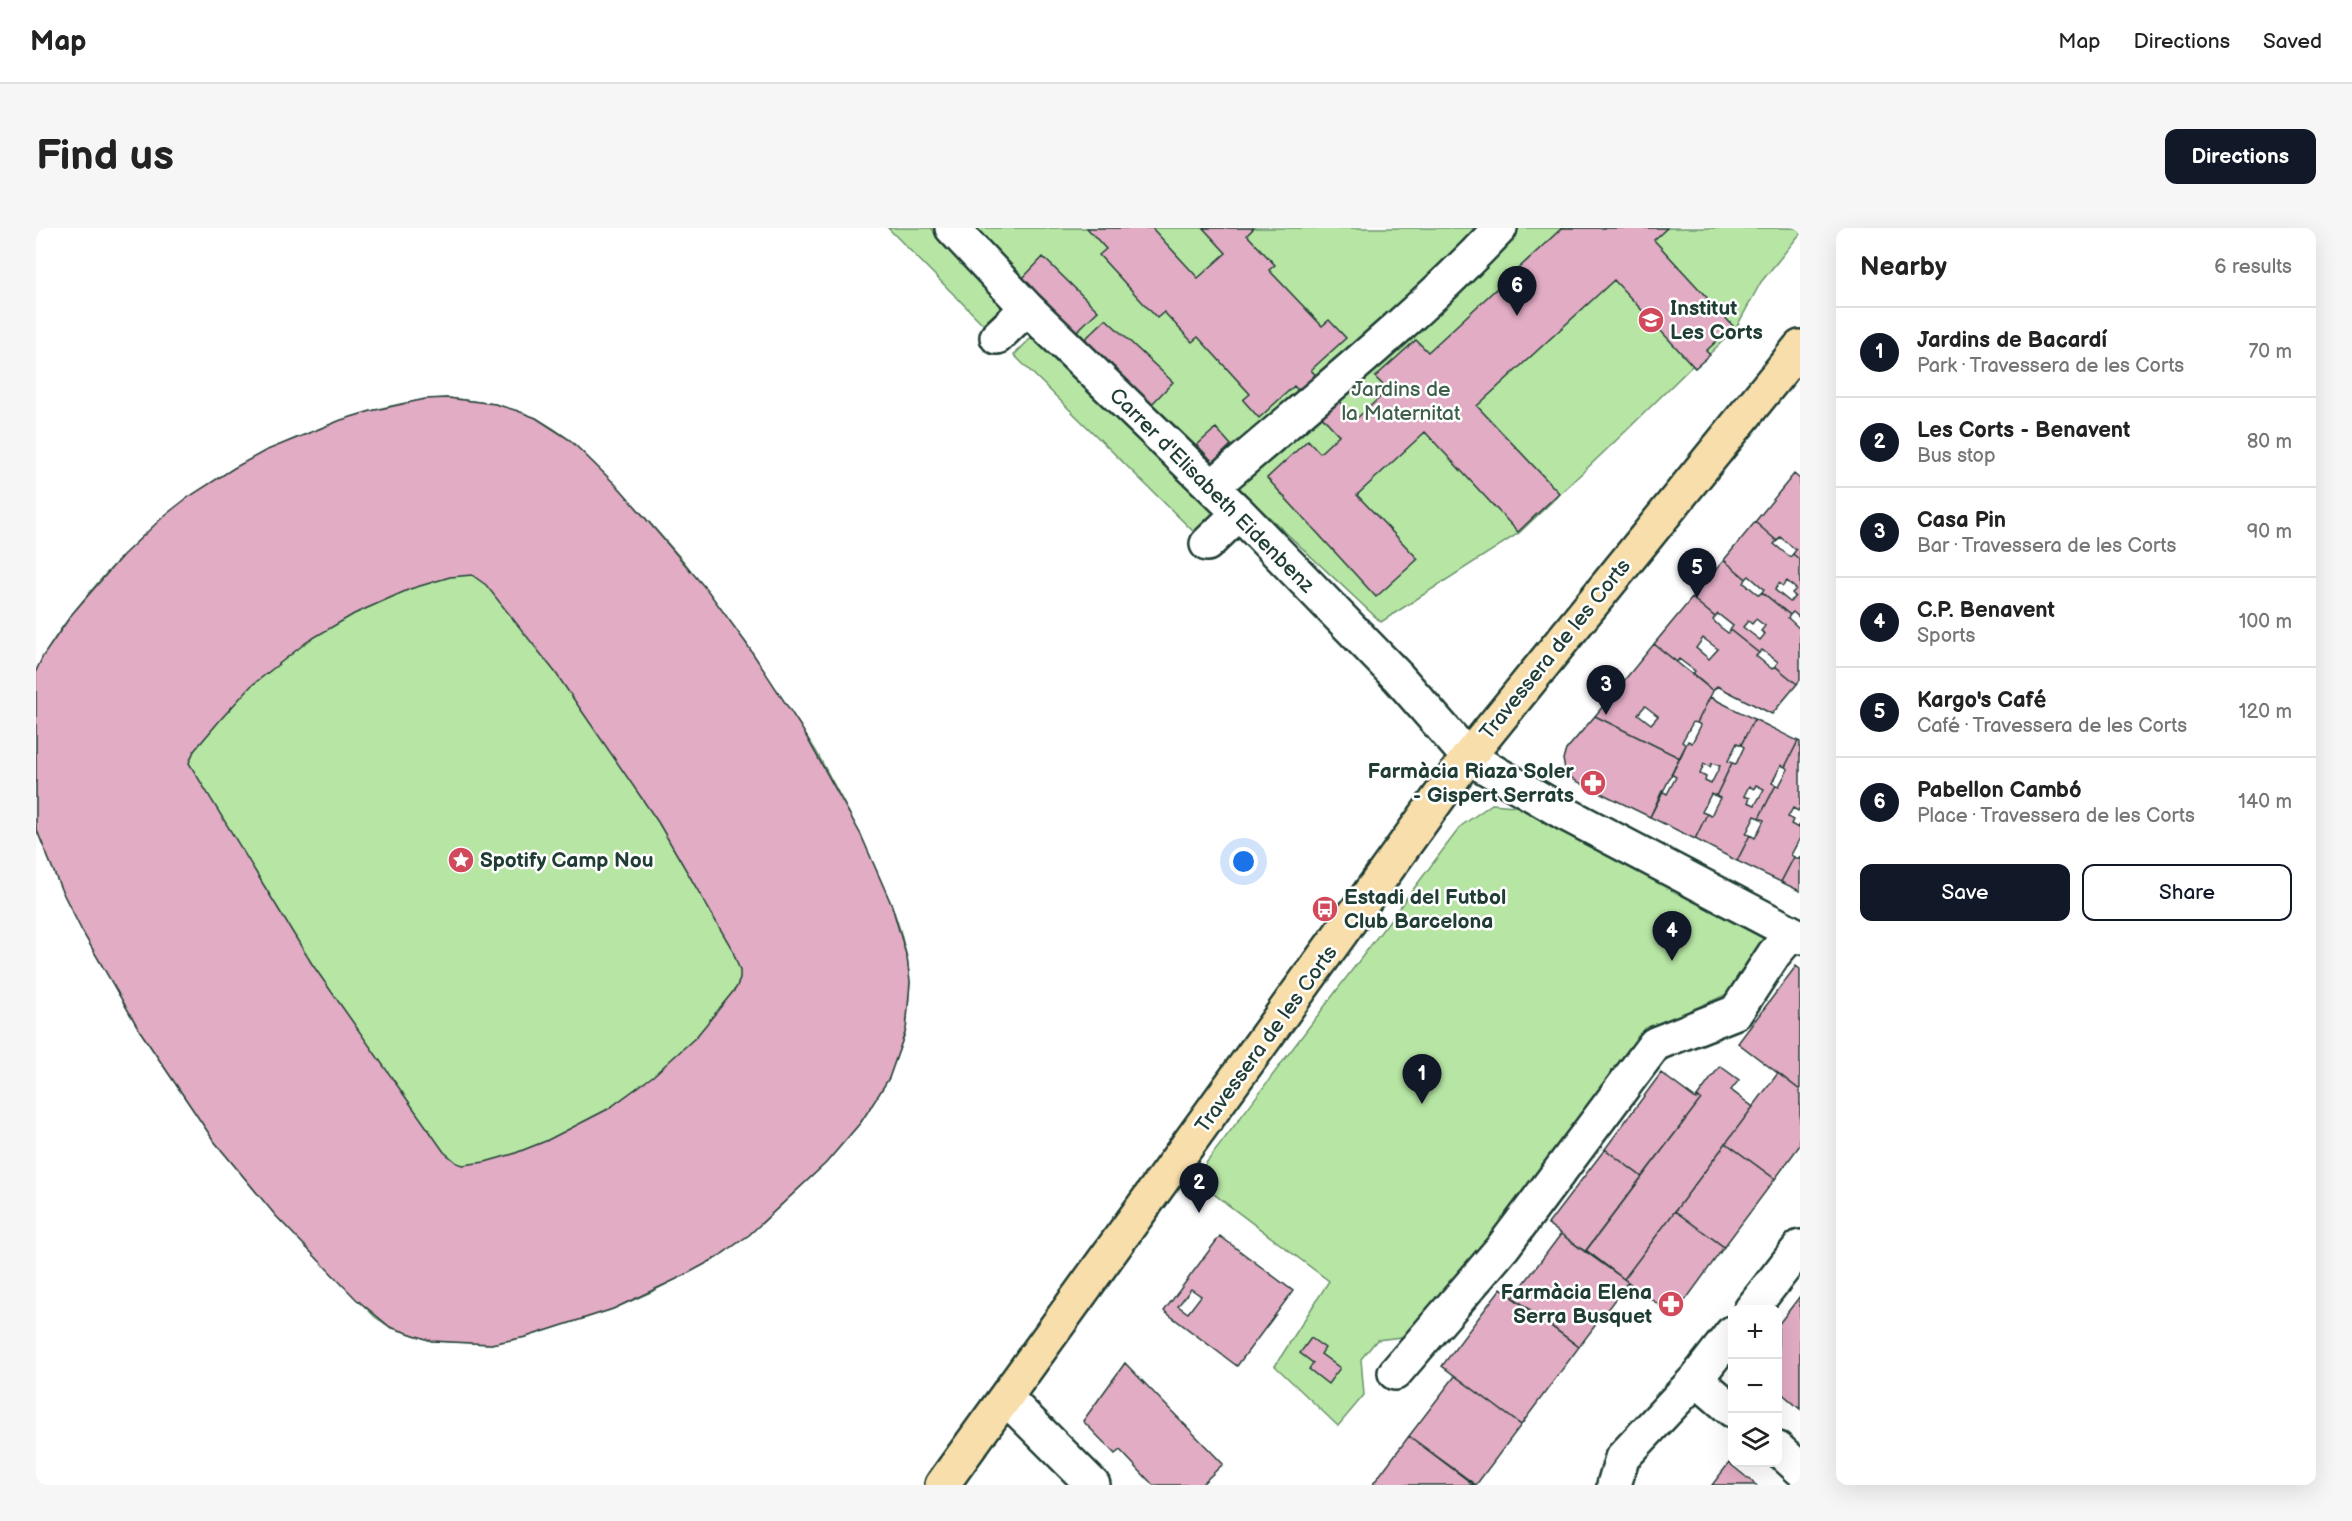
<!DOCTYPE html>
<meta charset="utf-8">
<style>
:root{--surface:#fff;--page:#f6f6f6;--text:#222;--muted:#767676;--line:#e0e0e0;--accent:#111827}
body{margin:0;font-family:"Balsamiq Sans",sans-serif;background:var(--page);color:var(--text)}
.controls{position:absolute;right:18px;bottom:18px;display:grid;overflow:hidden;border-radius:12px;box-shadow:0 6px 24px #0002}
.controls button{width:54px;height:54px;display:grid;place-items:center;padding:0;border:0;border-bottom:2px solid var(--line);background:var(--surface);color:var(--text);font:30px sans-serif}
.you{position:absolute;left:1208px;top:634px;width:21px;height:21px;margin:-15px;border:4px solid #fff;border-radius:50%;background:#1a73e8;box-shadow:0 0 0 9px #1a73e833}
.badge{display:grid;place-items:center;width:39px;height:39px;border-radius:50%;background:var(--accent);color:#fff;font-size:20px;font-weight:700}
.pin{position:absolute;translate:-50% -50px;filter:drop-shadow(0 2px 3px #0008)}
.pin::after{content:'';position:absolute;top:32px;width:21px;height:18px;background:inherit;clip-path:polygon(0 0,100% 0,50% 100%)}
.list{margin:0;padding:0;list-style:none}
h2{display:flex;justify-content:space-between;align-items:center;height:78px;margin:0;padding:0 24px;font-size:26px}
h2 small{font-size:20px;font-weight:400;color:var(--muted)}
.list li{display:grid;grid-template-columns:39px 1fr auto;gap:18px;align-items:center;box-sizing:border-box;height:90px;padding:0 24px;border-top:2px solid var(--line)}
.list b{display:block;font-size:22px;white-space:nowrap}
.list p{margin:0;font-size:20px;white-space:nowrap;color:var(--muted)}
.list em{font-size:20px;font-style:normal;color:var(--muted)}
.actions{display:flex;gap:12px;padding:18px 24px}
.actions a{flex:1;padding:14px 0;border:2px solid var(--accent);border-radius:12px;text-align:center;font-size:21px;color:var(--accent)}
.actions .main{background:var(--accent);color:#fff}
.icon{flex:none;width:33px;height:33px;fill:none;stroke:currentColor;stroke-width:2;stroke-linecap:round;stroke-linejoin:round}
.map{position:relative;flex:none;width:1764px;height:1257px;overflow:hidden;border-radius:12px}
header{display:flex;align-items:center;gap:36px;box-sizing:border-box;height:84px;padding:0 30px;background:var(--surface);border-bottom:2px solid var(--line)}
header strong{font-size:28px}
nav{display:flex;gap:33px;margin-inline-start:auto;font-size:21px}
.intro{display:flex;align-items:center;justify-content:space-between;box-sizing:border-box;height:144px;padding:0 36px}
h1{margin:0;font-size:42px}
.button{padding:15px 27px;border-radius:12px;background:var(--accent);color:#fff;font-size:21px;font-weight:700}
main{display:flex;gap:36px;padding:0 36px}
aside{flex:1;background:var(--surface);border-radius:12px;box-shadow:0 6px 24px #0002}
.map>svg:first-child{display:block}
.green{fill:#b7e6a4;stroke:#6b926c;stroke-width:1.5}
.building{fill:#e2acc4;stroke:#1f3d34;stroke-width:1.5;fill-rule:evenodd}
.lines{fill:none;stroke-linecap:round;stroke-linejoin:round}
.minor-casing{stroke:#1f3d34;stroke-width:38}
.major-casing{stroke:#1f3d34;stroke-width:38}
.minor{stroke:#fff;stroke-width:33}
.major{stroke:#f8deab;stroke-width:33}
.labels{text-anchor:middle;stroke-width:5;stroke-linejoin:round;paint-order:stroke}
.poi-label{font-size:21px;font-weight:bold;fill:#1f3d34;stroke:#fff;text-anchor:start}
.park-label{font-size:21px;fill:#3d5f4a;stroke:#fff}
.street-label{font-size:21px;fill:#1f3d34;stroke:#fff}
</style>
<header>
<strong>Map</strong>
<nav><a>Map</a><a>Directions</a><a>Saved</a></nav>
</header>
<div class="intro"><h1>Find us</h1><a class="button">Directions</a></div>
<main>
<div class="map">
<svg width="1764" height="1257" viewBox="0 0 1764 1257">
<rect width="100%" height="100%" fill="#fff"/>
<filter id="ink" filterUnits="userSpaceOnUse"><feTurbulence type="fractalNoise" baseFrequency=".0167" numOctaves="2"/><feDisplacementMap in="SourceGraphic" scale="12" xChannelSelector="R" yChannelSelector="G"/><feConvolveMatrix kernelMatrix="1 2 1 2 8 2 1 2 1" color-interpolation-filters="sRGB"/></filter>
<g filter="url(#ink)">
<!-- green -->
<path class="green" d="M 852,0 L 895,0 L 970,76 L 947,96 Z
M 939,0 L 1764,0 L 1764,6 L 1725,54 L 1700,100 L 1659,140 L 1656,138 L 1590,203 L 1483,305 L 1345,394 L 1153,214 L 980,47 Z
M 999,106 L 1183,285 L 1160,306 L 978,127 Z
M 412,170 L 459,176 L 500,190 L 518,201 L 534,212 L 585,262 L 649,335 L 710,415 L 780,523 L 825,607 L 856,678 L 864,702 L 871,730 L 874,754 L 872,781 L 870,802 L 853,850 L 825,894 L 790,935 L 713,1007 L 680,1030 L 615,1064 L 577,1081 L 490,1109 L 455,1116 L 396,1113 L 354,1099 L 339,1089 L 240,988 L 178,913 L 104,803 L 46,703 L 25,661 L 0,600 L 0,443 C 15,411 37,384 60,357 C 122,285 191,237 280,202 C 322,185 366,172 412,170 Z
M 1456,576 L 1490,579 L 1734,707 L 1700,762 L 1614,801 L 1382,1107 L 1341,1112 L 1325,1131 L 1328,1167 L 1302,1198 L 1239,1138 L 1293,1053 L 1158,951 L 1425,598 Z"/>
<!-- building -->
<path class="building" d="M 1051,0 L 1116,0 L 1162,50 L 1190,25 L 1167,0 L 1218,0 L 1211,7 L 1239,37 L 1233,42 L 1286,98 L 1293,92 L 1310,110 L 1275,142 L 1320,191 L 1352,162 L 1339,149 L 1380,112 L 1392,124 L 1526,0 L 1631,0 L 1618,12 L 1697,98 L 1670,123 L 1674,127 L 1659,140 L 1578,52 L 1441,178 L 1523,265 L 1482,304 L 1389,204 L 1321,267 L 1382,331 L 1340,369 L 1231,250 L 1272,212 L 1284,225 L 1303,207 L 1258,158 L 1223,190 L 1207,172 L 1214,166 L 1162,109 L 1156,114 L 1128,84 L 1121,90 L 1063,27 L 1070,21 Z
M 1007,29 L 1062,83 L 1038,106 L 985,52 Z
M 1070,91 L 1137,154 L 1113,179 L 1046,114 Z
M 412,170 L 459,176 L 482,183 L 500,190 L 534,212 L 585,262 L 672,363 L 710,415 L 765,499 L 825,607 L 856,678 L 871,730 L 874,754 L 870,802 L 853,850 L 840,871 L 825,894 L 790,935 L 713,1007 L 680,1030 L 647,1048 L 577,1081 L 490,1109 L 455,1116 L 396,1113 L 354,1099 L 320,1071 L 240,988 L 178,913 L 104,803 L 46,703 L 25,661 L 0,600 L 0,443 L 7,428 L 36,386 L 87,327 L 128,288 L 151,270 L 198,240 L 229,223 L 305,192 L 335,183 L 389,171 ZM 436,347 L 450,357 L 519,444 L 622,594 L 696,721 L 704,743 L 704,751 L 700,760 L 660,809 L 617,848 L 572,881 L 510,913 L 477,926 L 449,934 L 427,937 L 421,935 L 408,924 L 276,736 L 153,535 L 158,523 L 185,491 L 215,458 L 272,413 L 318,386 L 374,361 L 414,349 Z
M 1180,200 L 1195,217 L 1177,234 L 1161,217 Z
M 1758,246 L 1764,251 L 1764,332 L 1757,326 L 1760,322 L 1744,309 L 1741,313 L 1719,294 Z
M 1719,294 L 1741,313 L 1738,316 L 1754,329 L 1757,326 L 1764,332 L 1764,390 L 1757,384 L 1754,387 L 1726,364 L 1728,361 L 1713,348 L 1710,351 L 1688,332 ZM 1751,353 L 1760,361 L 1756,365 L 1759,368 L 1754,374 L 1739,362 L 1743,355 L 1747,358 Z
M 1688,332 L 1710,351 L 1708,355 L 1723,367 L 1726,364 L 1754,387 L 1752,390 L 1764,401 L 1764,452 L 1761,456 L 1739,438 L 1742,434 L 1726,422 L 1723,425 L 1694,402 L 1697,398 L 1682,386 L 1679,389 L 1656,370 ZM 1720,391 L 1729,398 L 1725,403 L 1729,406 L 1724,412 L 1707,399 L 1712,393 L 1716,396 Z
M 1656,370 L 1679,389 L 1677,392 L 1683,398 L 1692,405 L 1694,402 L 1723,425 L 1720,428 L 1736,441 L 1739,438 L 1761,456 L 1736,486 L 1681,458 L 1677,463 L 1657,446 L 1659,443 L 1643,431 L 1641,434 L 1618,416 ZM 1667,410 L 1682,421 L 1673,431 L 1660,420 Z
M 1618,416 L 1677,463 L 1661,495 L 1657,494 L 1646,514 L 1650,517 L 1644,530 L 1559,488 ZM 1609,478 L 1622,488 L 1615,496 L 1602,486 Z
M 1674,469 L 1718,491 L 1705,517 L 1701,515 L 1692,533 L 1696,535 L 1680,568 L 1675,566 L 1666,584 L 1671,586 L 1659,611 L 1614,589 L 1626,563 L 1631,566 L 1640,549 L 1635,546 L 1652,513 L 1656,515 L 1665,497 L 1661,495 ZM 1676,535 L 1684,538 L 1675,556 L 1669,553 L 1670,549 L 1664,546 L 1668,536 L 1674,539 Z
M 1559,488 L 1644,530 L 1614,589 L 1538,552 L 1529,542 L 1527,531 L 1530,522 Z
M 1718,491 L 1762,513 L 1749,539 L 1745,537 L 1736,555 L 1740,557 L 1723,590 L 1719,588 L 1710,606 L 1714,607 L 1701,633 L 1659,611 L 1671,586 L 1675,588 L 1679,579 L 1684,570 L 1680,568 L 1696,535 L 1700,536 L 1708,519 L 1705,517 ZM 1720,557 L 1728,561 L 1719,577 L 1712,574 L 1714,570 L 1708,568 L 1713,558 L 1718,561 Z
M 1762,513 L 1764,514 L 1764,579 L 1762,583 L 1757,580 L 1752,589 L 1757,592 L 1755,596 L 1762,600 L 1764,596 L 1764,610 L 1755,627 L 1758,629 L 1745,654 L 1701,633 L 1714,607 L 1719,610 L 1728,592 L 1723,590 L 1740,557 L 1743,558 L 1752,541 L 1749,539 Z
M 1764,628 L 1764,663 L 1745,654 L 1758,629 L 1763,631 Z
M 1760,738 L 1764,741 L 1764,862 L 1702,815 Z
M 1684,838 L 1703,852 L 1695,862 L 1717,879 L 1588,1051 L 1550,1022 L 1665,871 L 1661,869 Z
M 1625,845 L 1660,871 L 1661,869 L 1665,871 L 1606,949 L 1569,921 Z
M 1742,845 L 1764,862 L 1764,917 L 1739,951 L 1690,915 Z
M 1690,915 L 1739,951 L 1688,1019 L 1639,983 Z
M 1569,921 L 1606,949 L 1549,1024 L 1512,996 Z
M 1639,983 L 1688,1019 L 1638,1088 L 1588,1051 Z
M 1525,1006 L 1592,1054 L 1543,1119 L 1477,1070 Z
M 1184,1008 L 1257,1063 L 1201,1138 L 1128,1083 ZM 1155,1061 L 1165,1068 L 1152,1085 L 1142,1078 Z
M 1465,1060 L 1543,1119 L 1485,1197 L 1406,1138 Z
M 1764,1068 L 1764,1181 L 1742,1162 L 1742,1097 Z
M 1275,1110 L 1289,1120 L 1285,1126 L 1304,1140 L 1292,1156 L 1273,1141 L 1277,1135 L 1264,1125 Z
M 1089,1135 L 1187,1236 L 1165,1257 L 1117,1257 L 1084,1222 L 1079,1226 L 1047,1193 Z
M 1419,1148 L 1485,1197 L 1440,1257 L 1373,1208 Z
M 1373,1208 L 1438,1257 L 1339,1257 L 1337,1256 Z
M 1693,1235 L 1720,1257 L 1676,1257 Z"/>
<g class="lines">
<defs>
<path id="minor" d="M 916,0 L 991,80 L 1203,285 L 1362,449 L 1432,529 L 1530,586 L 1764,709
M 961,109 L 991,80
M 1176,259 C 1274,174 1376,94 1464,0
M 1171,316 L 1203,285
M 1715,1082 L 1764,1019
M 1359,1145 L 1467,1019 L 1619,816 L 1700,784 L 1738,726 L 1756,705
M 1660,1151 L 1696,1182
M 970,1170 L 1057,1257
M 1742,1221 L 1764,1241
M 1578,1257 L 1586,1230 L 1660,1151 L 1696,1105"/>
<path id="major" d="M 906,1257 L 1432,529 L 1764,119"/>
</defs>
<!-- minor casing -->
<use href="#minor" class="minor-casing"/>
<!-- major casing -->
<use href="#major" class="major-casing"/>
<!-- minor -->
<use href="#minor" class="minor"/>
<!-- major -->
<use href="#major" class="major"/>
</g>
</g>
<!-- icons -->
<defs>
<symbol id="school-disc" viewBox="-11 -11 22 22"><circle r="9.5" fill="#d1495b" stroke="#fff"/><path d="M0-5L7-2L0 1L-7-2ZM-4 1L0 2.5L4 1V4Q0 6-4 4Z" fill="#fff"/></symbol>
<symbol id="pharmacy-disc" viewBox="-11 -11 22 22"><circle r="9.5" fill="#d1495b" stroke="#fff"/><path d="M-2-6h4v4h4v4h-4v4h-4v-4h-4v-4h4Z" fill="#fff"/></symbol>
<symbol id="sight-disc" viewBox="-11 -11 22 22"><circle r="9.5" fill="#d1495b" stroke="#fff"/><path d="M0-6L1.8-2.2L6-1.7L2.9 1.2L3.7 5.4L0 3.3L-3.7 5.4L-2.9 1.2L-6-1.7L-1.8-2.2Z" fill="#fff"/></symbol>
<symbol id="bus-disc" viewBox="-11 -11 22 22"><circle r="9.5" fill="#d1495b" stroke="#fff"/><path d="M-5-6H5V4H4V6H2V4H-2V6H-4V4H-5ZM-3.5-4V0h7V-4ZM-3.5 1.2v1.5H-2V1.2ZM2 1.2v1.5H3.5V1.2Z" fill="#fff"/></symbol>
</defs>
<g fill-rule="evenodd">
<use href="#school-disc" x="1600" y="77" width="30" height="30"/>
<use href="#pharmacy-disc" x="1542" y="540" width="30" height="30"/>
<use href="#sight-disc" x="410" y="617" width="30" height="30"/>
<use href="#bus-disc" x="1274" y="666" width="30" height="30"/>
<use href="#pharmacy-disc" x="1620" y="1061" width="30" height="30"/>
</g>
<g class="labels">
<!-- poi labels -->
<g class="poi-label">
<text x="1634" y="87">Institut<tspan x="1634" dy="24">Les Corts</tspan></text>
<text x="1538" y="550" text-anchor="end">Farmàcia Riaza Soler<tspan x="1538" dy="24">- Gispert Serrats</tspan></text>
<text x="444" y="639">Spotify Camp Nou</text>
<text x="1308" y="676">Estadi del Futbol<tspan x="1308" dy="24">Club Barcelona</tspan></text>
<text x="1616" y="1071" text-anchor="end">Farmàcia Elena<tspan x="1616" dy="24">Serra Busquet</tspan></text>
</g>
<!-- park labels -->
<g class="park-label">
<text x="1365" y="168">Jardins de<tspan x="1365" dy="24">la Maternitat</tspan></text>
</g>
<!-- street labels -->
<g class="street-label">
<text transform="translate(1176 262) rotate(45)" y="7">Carrer d'Elisabeth Eidenbenz</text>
<text transform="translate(1519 421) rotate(-51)" y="7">Travessera de les Corts</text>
<text transform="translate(1230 811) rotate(-54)" y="7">Travessera de les Corts</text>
</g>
</g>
</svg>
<div class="controls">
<button>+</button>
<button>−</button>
<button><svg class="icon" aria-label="layers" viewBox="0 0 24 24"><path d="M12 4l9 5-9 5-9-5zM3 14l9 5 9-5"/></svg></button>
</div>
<div class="you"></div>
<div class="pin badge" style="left:1386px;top:876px">1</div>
<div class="pin badge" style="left:1163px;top:985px">2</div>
<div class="pin badge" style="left:1570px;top:487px">3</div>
<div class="pin badge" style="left:1636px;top:733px">4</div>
<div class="pin badge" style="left:1661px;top:370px">5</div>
<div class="pin badge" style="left:1481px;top:88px">6</div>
</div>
<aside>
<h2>Nearby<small>6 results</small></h2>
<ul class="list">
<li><span class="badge">1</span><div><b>Jardins de Bacardí</b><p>Park · Travessera de les Corts</p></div><em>70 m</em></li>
<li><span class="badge">2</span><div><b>Les Corts - Benavent</b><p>Bus stop</p></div><em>80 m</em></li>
<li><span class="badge">3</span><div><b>Casa Pin</b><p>Bar · Travessera de les Corts</p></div><em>90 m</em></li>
<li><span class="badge">4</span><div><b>C.P. Benavent</b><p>Sports</p></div><em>100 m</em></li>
<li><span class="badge">5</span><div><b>Kargo's Café</b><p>Café · Travessera de les Corts</p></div><em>120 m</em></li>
<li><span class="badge">6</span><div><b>Pabellon Cambó</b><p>Place · Travessera de les Corts</p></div><em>140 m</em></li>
</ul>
<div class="actions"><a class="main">Save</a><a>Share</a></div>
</aside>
</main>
